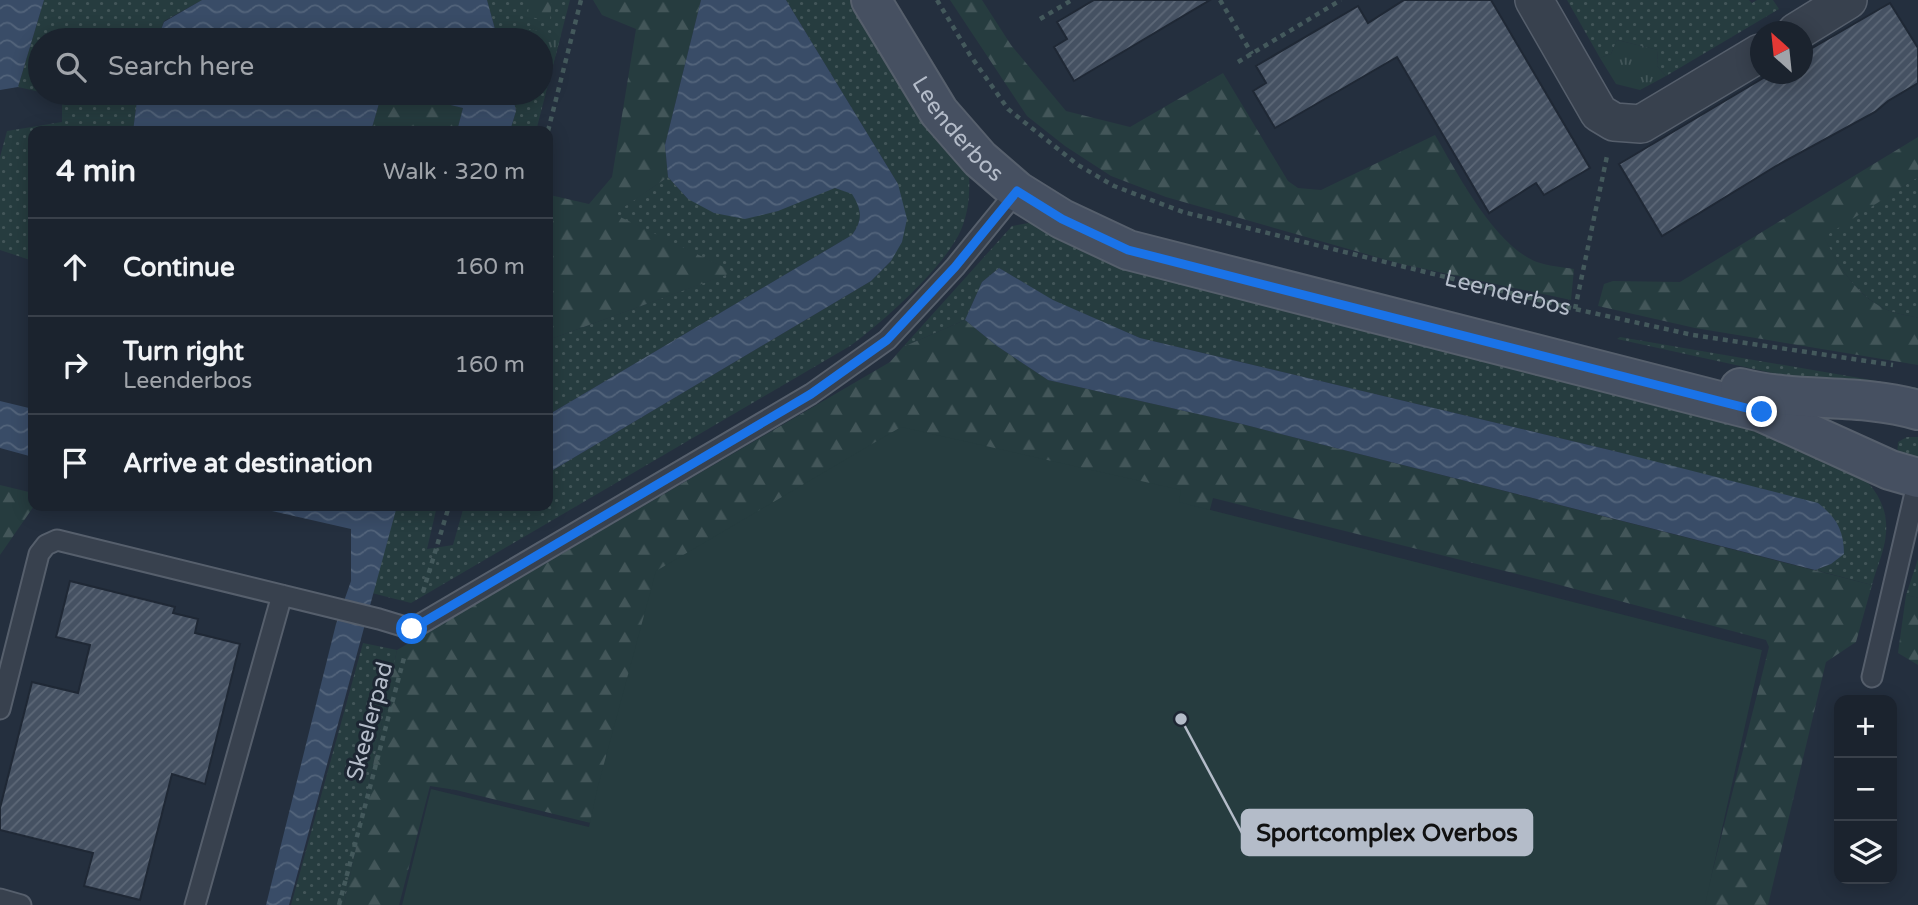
<!DOCTYPE html>
<meta charset="utf-8">
<style>
:root{--surface:#1b232e;--page:#242b36;--text:#f1f3f6;--muted:#a0a4aa;--line:#39404a}
body{margin:0;font-family:"Varela Round",sans-serif;background:var(--page);color:var(--text)}
.controls{position:absolute;right:21px;bottom:21px;display:grid;overflow:hidden;border-radius:14px;box-shadow:0 4px 18px #0003}
.controls button{width:63px;height:63px;display:grid;place-items:center;padding:0;border:0;border-bottom:2px solid var(--line);background:var(--surface);color:var(--text);font:35px sans-serif}
.compass{position:absolute;left:1750px;top:21px;width:63px;height:63px;border-radius:50%;background:var(--surface);box-shadow:0 4px 18px #0003;rotate:333deg}
.stop{position:absolute;width:21px;height:21px;margin:-16px;border:5px solid #1a73e8;border-radius:50%;background:#fff}
.stop.end{background:#1a73e8;border-color:#fff;box-shadow:0 2px 7px #0008}
.list{margin:0;padding:0;list-style:none}
h2{display:flex;justify-content:space-between;align-items:center;height:91px;margin:0;padding:0 28px;font-size:30px}
h2 small{font-size:23px;font-weight:400;color:var(--muted)}
.list li{display:grid;grid-template-columns:46px 1fr auto;gap:21px;align-items:center;box-sizing:border-box;height:98px;padding:0 28px;border-top:2px solid var(--line)}
.list b{display:block;font-size:26px;white-space:nowrap}
.list p{margin:0;font-size:23px;white-space:nowrap;color:var(--muted)}
.list em{font-size:23px;font-style:normal;color:var(--muted)}
.icon{flex:none;width:38px;height:38px;fill:none;stroke:currentColor;stroke-width:2;stroke-linecap:round;stroke-linejoin:round}
.map{position:relative;flex:none;width:1918px;height:905px;overflow:hidden}
.search{position:absolute;background:var(--surface);box-shadow:0 4px 18px #0003;left:28px;top:28px;width:525px;height:77px;display:flex;align-items:center;gap:18px;box-sizing:border-box;padding:0 24px;border-radius:38px;color:var(--muted);font-size:26px}
.panel{position:absolute;background:var(--surface);box-shadow:0 4px 18px #0003;left:28px;top:126px;width:525px;height:385px;border-radius:14px}
.map>svg:first-child{display:block}
.grass{fill:url(#grass-dots)}
.forest{fill:url(#forest-firs)}
.park{fill:url(#park-tufts)}
.pitch{fill:#263c3f}
.water{fill:url(#water-waves)}
.building{fill:url(#building-hatch);stroke:#1f2835;stroke-width:2}
.lines{fill:none;stroke-linecap:round;stroke-linejoin:round}
.lane-casing{stroke:#565f6c;stroke-width:23}
.street-casing{stroke:#565f6c;stroke-width:40}
.secondary-casing{stroke:#565f6c;stroke-width:42}
.path{stroke:#44595c;stroke-width:4.5;stroke-dasharray:5 5;stroke-linecap:butt}
.lane{stroke:#38414e;stroke-width:19}
.street{stroke:#38414e;stroke-width:37}
.secondary{stroke:#465061;stroke-width:38}
.route{stroke:#1a73e8;stroke-width:9}
.labels{text-anchor:middle;stroke-width:6;stroke-linejoin:round;paint-order:stroke}
.street-label{font-size:23px;fill:#b4bcc9;stroke:#1d2633}
.leader{fill:none;stroke:#b4bcc9;stroke-width:2.5}
.callout-dot{fill:#b4bcc9;stroke:#1d2633;stroke-width:2.5}
.callout{fill:#b4bcc9;stroke:#b4bcc9;stroke-width:2.5}
.callout-label{font-size:24px;text-anchor:middle;font-weight:bold;fill:#111}
</style>
<div class="map">
<svg width="1918" height="905" viewBox="0 0 1918 905">
<defs>
<pattern id="grass-dots" width="8" height="8" patternUnits="userSpaceOnUse" patternTransform="scale(1.75)"><rect width="8" height="8" fill="#263c3f"/><path d="M2 2h.1M6 6h.1" fill="none" stroke="#435659" stroke-width="1.8" stroke-linecap="round"/></pattern>
<pattern id="forest-firs" width="22" height="20" patternUnits="userSpaceOnUse" patternTransform="scale(1.75)"><rect width="22" height="20" fill="#263c3f"/><path d="M5 1l3.5 6h-7zM16 11l3.5 6h-7z" fill="#435659"/></pattern>
<pattern id="park-tufts" width="24" height="20" patternUnits="userSpaceOnUse" patternTransform="scale(1.75)"><rect width="24" height="20" fill="#263c3f"/><path d="M3 7l-1-3M5 7V3M7 7l1-3M15 17l-1-3M17 17v-4M19 17l1-3" fill="none" stroke="#435659"/></pattern>
<pattern id="water-waves" width="16" height="10" patternUnits="userSpaceOnUse" patternTransform="scale(1.75)"><rect width="16" height="10" fill="#394c67"/><path d="M0 5q4-4 8 0t8 0" fill="none" stroke="#53647b"/></pattern>
<pattern id="building-hatch" width="6" height="6" patternUnits="userSpaceOnUse" patternTransform="scale(1.75)"><rect width="6" height="6" fill="#455162"/><path d="M-1 1l2-2M0 6l6-6M5 7l2-2" fill="none" stroke="#5d6877"/></pattern>
</defs>
<rect width="100%" height="100%" fill="#242f3e"/>
<!-- grass -->
<path class="grass" d="M 44,0 L 202,0 L 164,21 L 157,40 L 40,40 L 40,92 L 18,87 Z
M 487,0 L 570,0 L 536,131 L 510,131 L 516,111 L 512,93 L 541,93 L 541,40 L 498,40 Z
M 786,0 L 861,0 L 969,172 C 970,193 969,211 961,230 C 944,268 883,322 850,346 L 411,603 L 372,593 L 397,506 L 437,506 L 427,549 L 453,545 L 464,506 L 548,506 L 548,473 L 871,281 L 891,261 L 898,184 Z
M 1567,0 L 1749,0 L 1752,3 L 1757,0 L 1773,0 L 1779,9 L 1666,76 L 1657,66 L 1658,50 L 1617,40 L 1611,54 L 1600,58 Z
M 43,93 L 138,93 L 133,131 L 33,131 L 33,261 L 0,250 L 0,157 L 7,131 L 62,122 L 62,97 Z
M 668,177 L 688,199 L 817,193 L 835,188 L 852,193 C 862,210 863,220 852,235 L 548,415 L 548,340 L 733,272 L 613,214 Z
M 1918,177 L 1918,318 C 1908,315 1895,314 1885,309 C 1855,294 1838,265 1823,236 Z
M 1034,222 L 1769,424 C 1814,447 1891,471 1886,533 C 1885,550 1876,569 1872,585 L 1815,570 L 1831,564 L 1622,453 L 1140,338 L 1052,300 L 999,268 L 982,282 L 965,320 L 903,347 L 1012,226 Z
M 1620,337 L 1918,388 L 1918,405 L 1617,339 Z
M 1907,437 L 1918,437 L 1918,465 L 1897,455 L 1898,442 Z
M 1918,559 L 1918,598 L 1906,595 Z
M 363,643 L 397,650 L 344,905 L 291,905 Z"/>
<!-- forest -->
<path class="forest" d="M 529,0 L 552,0 L 550,20 L 528,17 Z
M 593,0 L 701,0 L 665,145 L 668,177 L 614,214 L 734,272 L 548,340 L 548,202 L 550,195 L 589,204 L 612,177 L 636,29 L 602,15 Z
M 950,0 L 982,0 L 1011,45 L 1066,111 L 1130,127 L 1223,73 L 1288,181 L 1298,188 L 1321,190 L 1435,135 C 1457,173 1495,246 1537,262 C 1548,266 1562,267 1574,269 L 1571,300 L 1401,264 L 1166,197 L 1111,176 L 1065,146 L 1027,116 Z
M 382,93 L 401,93 L 463,108 L 457,131 L 371,131 Z
M 1918,137 L 1918,177 L 1824,237 C 1838,265 1855,294 1885,309 C 1895,314 1908,315 1918,318 L 1918,365 L 1695,328 L 1598,306 L 1604,284 L 1613,281 L 1680,282 Z
M 965,320 L 997,346 L 1048,380 L 1242,424 L 1872,585 L 1856,642 L 1826,662 L 1768,905 L 1704,905 L 1769,647 L 1766,640 L 1541,580 L 1213,498 L 1112,874 L 962,905 L 709,852 L 456,790 L 430,786 L 399,905 L 344,905 L 397,650 L 890,362 L 903,347 Z
M 0,485 L 33,493 L 34,506 L 0,555 Z
M 1906,595 L 1918,598 L 1918,665 L 1898,653 Z"/>
<!-- park -->
<path class="park" d="M 529,29 L 561,35 L 550,76 L 541,74 L 541,40 L 525,40 Z
M 1617,40 L 1658,50 L 1657,66 L 1666,76 L 1640,90 L 1616,84 L 1600,58 L 1611,54 Z"/>
<!-- pitch -->
<path class="pitch" d="M 901,427 L 1181,490 L 1179,502 L 1762,650 L 1705,905 L 402,905 L 431,789 L 589,827 L 598,786 L 656,571 Z"/>
<!-- water -->
<path class="water" d="M 0,0 L 44,0 L 18,87 L 0,90 Z
M 202,0 L 487,0 L 498,40 L 157,40 L 164,22 Z
M 701,0 L 786,0 L 898,184 L 907,219 L 902,242 L 891,261 L 871,281 L 548,473 L 548,415 L 852,235 C 863,220 862,210 852,194 L 835,188 L 778,211 L 745,219 L 714,213 L 688,199 L 668,177 L 665,145 Z
M 138,93 L 382,93 L 371,131 L 133,131 Z
M 401,93 L 512,93 L 516,111 L 510,131 L 457,131 L 463,108 Z
M 999,268 L 1053,300 L 1140,338 L 1622,453 L 1818,503 C 1836,517 1844,530 1844,554 L 1831,564 L 1815,570 L 1242,424 L 1048,380 L 997,346 L 965,320 L 982,282 Z
M 0,401 L 33,409 L 33,457 L 0,448 Z
M 250,506 L 397,506 L 289,905 L 266,905 L 336,624 L 351,581 L 351,529 Z"/>
<!-- building -->
<path class="building" d="M 1094,0 L 1210,0 L 1074,81 L 1054,47 L 1067,39 L 1057,22 Z
M 1404,0 L 1491,0 L 1590,168 L 1544,195 L 1536,183 L 1489,213 L 1397,57 L 1275,128 L 1253,91 L 1266,83 L 1256,66 L 1358,6 L 1368,23 Z
M 1890,3 L 1918,48 L 1918,83 L 1888,101 L 1875,112 L 1776,166 L 1662,236 L 1619,164 L 1770,74 L 1802,74 L 1802,54 Z
M 70,581 L 175,607 L 173,613 L 198,619 L 195,633 L 240,644 L 205,784 L 172,774 L 140,900 L 84,886 L 93,853 L 0,830 L 0,808 L 32,682 L 78,693 L 90,645 L 56,637 Z"/>
<g class="lines">
<defs>
<path id="lane" d="M 1872,677 L 1918,480
M 0,709 L 39,554 L 46,545 L 57,540 L 379,619 L 412,629 L 811,394 L 887,340 L 955,267 L 1017,191
M 0,899 L 21,905
M 195,905 L 282,595"/>
<path id="street" d="M 1534,0 L 1599,113 L 1614,122 L 1641,124 L 1760,53
M 1796,32 L 1848,0"/>
<g id="secondary">
<path id="s2" d="M 871,0 L 939,112 L 980,159 L 1017,191 L 1062,219 L 1128,250 L 1762,412 L 1890,470 L 1918,478"/>
<path d="M 1740,388 C 1798,403 1860,393 1918,410"/>
</g>
</defs>
<!-- lane casing -->
<use href="#lane" class="lane-casing"/>
<!-- street casing -->
<use href="#street" class="street-casing"/>
<!-- secondary casing -->
<use href="#secondary" class="secondary-casing"/>
<!-- path -->
<g class="path">
<path id="s1" d="M 937,0 L 970,55 L 1008,109 L 1078,165 L 1114,186 L 1183,212 L 1575,309 L 1693,335 L 1893,365"/>
<path d="M 1220,0 L 1252,54"/>
<path d="M 1040,19 L 1072,0"/>
<path d="M 1238,62 L 1341,0"/>
<path d="M 548,131 L 581,0"/>
<path d="M 1575,309 L 1607,156"/>
<path d="M 423,592 L 449,506"/>
<path d="M 339,905 L 405,654"/>
</g>
<!-- lane -->
<use href="#lane" class="lane"/>
<!-- street -->
<use href="#street" class="street"/>
<!-- secondary -->
<use href="#secondary" class="secondary"/>
</g>
<g class="lines">
<!-- route -->
<path class="route" d="M 412,629 L 811,394 L 887,340 L 955,267 L 1017,191 L 1062,219 L 1128,250 L 1762,412"/>
</g>
<g class="labels">
<!-- street labels -->
<g class="street-label">
<text dy="8" stroke="none"><textPath href="#s2" startOffset="156">Leenderbos</textPath></text>
<text dy="8" stroke="none"><textPath href="#s1" startOffset="670">Leenderbos</textPath></text>
<text transform="translate(369 721) rotate(-75)" y="8">Skeelerpad</text>
</g>
</g>
<!-- callouts -->
<path class="leader" d="M1181 719L1242 833"/>
<circle class="callout-dot" cx="1181" cy="719" r="7"/>
<rect class="callout" x="1242" y="810" width="290" height="45" rx="7"/>
<g class="callout-label">
<text x="1387" y="841">Sportcomplex Overbos</text>
</g>
</svg>
<div class="controls">
<button>+</button>
<button>−</button>
<button><svg class="icon" aria-label="layers" viewBox="0 0 24 24"><path d="M12 4l9 5-9 5-9-5zM3 14l9 5 9-5"/></svg></button>
</div>
<svg class="compass" viewBox="-18 -18 36 36"><path d="M0-13l5 13h-10z" fill="#e53935"/><path d="M0 13l5-13h-10z" fill="#a0a4aa"/></svg>
<div class="stop" style="left:412px;top:629px"></div>
<div class="stop end" style="left:1762px;top:412px"></div>
<div class="search"><svg class="icon" aria-label="search" viewBox="0 0 24 24"><circle cx="10" cy="10" r="6"/><path d="M15 15l6 6"/></svg>Search here</div>
<section class="panel">
<h2>4 min<small>Walk · 320 m</small></h2>
<ul class="list">
<li><svg class="icon" aria-label="ahead" viewBox="0 0 24 24"><path d="M12 20V5M6 11l6-6 6 6"/></svg><div><b>Continue</b></div><em>160 m</em></li>
<li><svg class="icon" aria-label="right" viewBox="0 0 24 24"><path d="M7 20v-9h11M14 6l5 5-5 5"/></svg><div><b>Turn right</b><p>Leenderbos</p></div><em>160 m</em></li>
<li><svg class="icon" aria-label="arrive" viewBox="0 0 24 24"><path d="M6 21V4h12l-3 4 3 4H6"/></svg><div><b>Arrive at destination</b></div></li>
</ul>
</section>
</div>
